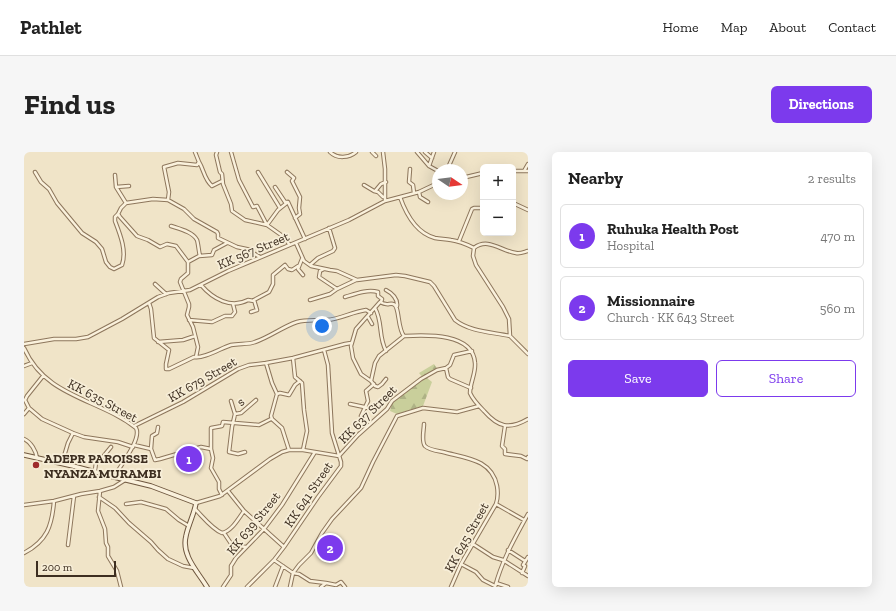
<!DOCTYPE html>
<meta charset="utf-8">
<style>
:root{--surface:#fff;--page:#f6f6f6;--text:#222;--muted:#767676;--line:#e0e0e0;--accent:#7c3aed}
body{margin:0;font-family:"Zilla Slab",serif;background:var(--page);color:var(--text)}
.controls{position:absolute;right:12px;top:12px;display:grid;overflow:hidden;border-radius:6px;box-shadow:0 4px 16px #0002}
.controls button{width:36px;height:36px;display:grid;place-items:center;padding:0;border:0;border-bottom:1px solid var(--line);background:var(--surface);color:var(--text);font:20px sans-serif}
.compass{position:absolute;left:408px;top:12px;width:36px;height:36px;border-radius:50%;background:var(--surface);box-shadow:0 4px 16px #0002;rotate:103deg}
.scale{position:absolute;left:12px;bottom:10px;width:80px;box-sizing:border-box;padding-left:4px;border:2px solid #3d2e20;border-top:0;font-size:11px;line-height:14px;white-space:nowrap;color:#3d2e20;-webkit-text-stroke:3px #f7eed8;paint-order:stroke}
.you{position:absolute;left:298px;top:174px;width:14px;height:14px;margin:-10px;border:3px solid #fff;border-radius:50%;background:#1a73e8;box-shadow:0 0 0 6px #1a73e833}
.badge{display:grid;place-items:center;width:26px;height:26px;border-radius:50%;background:var(--accent);color:#fff;font-size:13px;font-weight:700}
.pin{position:absolute;translate:-50% -50%;border:2px solid #fff;box-shadow:0 1px 4px #0006}
.list{margin:0;padding:0;list-style:none}
h2{display:flex;justify-content:space-between;align-items:center;height:52px;margin:0;padding:0 16px;font-size:17px}
h2 small{font-size:13px;font-weight:400;color:var(--muted)}
.list li{display:grid;grid-template-columns:26px 1fr auto;gap:12px;align-items:center;box-sizing:border-box;height:64px;margin:0 8px 8px;padding:0 8px;border:1px solid var(--line);border-radius:6px}
.list b{display:block;font-size:15px;white-space:nowrap}
.list p{margin:0;font-size:13px;white-space:nowrap;color:var(--muted)}
.list em{font-size:13px;font-style:normal;color:var(--muted)}
.actions{display:flex;gap:8px;padding:12px 16px}
.actions a{flex:1;padding:9px 0;border:1px solid var(--accent);border-radius:6px;text-align:center;font-size:14px;color:var(--accent)}
.actions .main{background:var(--accent);color:#fff}
.map{position:relative;flex:none;width:504px;height:435px;overflow:hidden;border-radius:6px}
header{display:flex;align-items:center;gap:24px;box-sizing:border-box;height:56px;padding:0 20px;background:var(--surface);border-bottom:1px solid var(--line)}
header strong{font-size:19px}
nav{display:flex;gap:22px;margin-inline-start:auto;font-size:14px}
.intro{display:flex;align-items:center;justify-content:space-between;box-sizing:border-box;height:96px;padding:0 24px}
h1{margin:0;font-size:28px}
.button{padding:10px 18px;border-radius:6px;background:var(--accent);color:#fff;font-size:14px;font-weight:700}
main{display:flex;gap:24px;padding:0 24px}
aside{flex:1;background:var(--surface);border-radius:6px;box-shadow:0 4px 16px #0002}
.map>svg:first-child{display:block}
.forest{fill:url(#forest-firs)}
.lines{fill:none;stroke-linecap:round;stroke-linejoin:round}
.street-casing{stroke:#8d765c;stroke-width:4.5}
.secondary-casing{stroke:#6f573f;stroke-width:5.5}
.street{stroke:#faf1dc;stroke-width:2.5}
.secondary{stroke:#faf1dc;stroke-width:3.5}
.poi-dot{fill:#9e2a2b;stroke:#f7eed8;stroke-width:1.5}
.labels{text-anchor:middle;stroke-width:3.5;stroke-linejoin:round;paint-order:stroke}
.street-label{font-size:13px;fill:#3d2e20;stroke:#f7eed8}
.poi-label{font-size:13px;font-weight:bold;fill:#3d2e20;stroke:#f7eed8;text-anchor:start}
</style>
<header>
<strong>Pathlet</strong>
<nav><a>Home</a><a>Map</a><a>About</a><a>Contact</a></nav>
</header>
<div class="intro"><h1>Find us</h1><a class="button">Directions</a></div>
<main>
<div class="map">
<svg width="504" height="435" viewBox="0 0 504 435">
<defs>
<pattern id="forest-firs" width="22" height="20" patternUnits="userSpaceOnUse"><rect width="22" height="20" fill="#c9cf9b"/><path d="M5 1l3.5 6h-7zM16 11l3.5 6h-7z" fill="#aeb285"/></pattern>
</defs>
<rect width="100%" height="100%" fill="#f0e4c8"/>
<!-- forest -->
<path class="forest" d="M 410,212 L 414,218 L 403,224 L 403,226 L 408,230 L 399,254 L 373,262 L 366,259 L 368,251 L 392,233 L 399,226 L 395,221 Z"/>
<g class="lines">
<defs>
<path id="street" d="M 193,0 L 192,3 L 196,20 L 198,22 L 199,32 L 207,52 L 208,59 L 221,68 L 243,73 L 254,58 L 264,50 L 281,87
M 207,0 L 215,28 L 229,55 L 233,54 L 243,73 L 260,85 L 265,92
M 306,0 C 313,7 325,6 332,0
M 348,0 L 352,4
M 359,0 L 361,17 L 361,49
M 393,0 L 405,14 L 414,19
M 401,0 L 408,6
M 175,10 C 180,18 180,27 188,34 L 198,29
M 405,14 L 410,0
M 386,17 L 385,30 L 389,33 L 390,41
M 423,18 L 431,0
M 489,19 L 504,19
M 500,19 L 504,12
M 11,20 L 17,30 L 25,37 L 33,51 L 58,81 L 72,90 L 78,97 L 82,110 L 86,115 L 90,117 L 98,113 C 103,99 96,82 91,69 L 91,65 L 94,62
M 234,20 L 256,56
M 263,20 L 270,26 L 268,29 L 276,45 L 275,56 L 276,62 L 271,66
M 91,23 L 92,35 L 102,51
M 438,26 L 459,21
M 340,33 L 350,39 L 354,40 L 359,45 L 361,45
M 92,35 L 105,34
M 251,35 L 261,50 L 263,50
M 352,38 L 357,32 L 362,30
M 395,40 L 396,45 L 404,50
M 376,45 C 382,62 392,81 411,86 C 416,87 421,87 427,88 C 435,89 442,92 450,96
M 144,48 L 145,40 L 140,15 L 154,11 L 173,13 L 175,10 L 171,0
M 489,51 L 504,58
M 147,74 C 156,77 169,80 173,88 C 174,90 175,101 176,104
M 435,89 L 448,57 L 450,56 L 459,56
M 272,91 L 280,109 L 287,114 L 306,118 L 313,119 L 333,128 L 372,123 L 381,124 L 406,130 L 410,134 L 431,168 C 446,180 468,180 486,184
M 450,96 L 449,104 L 452,113 L 479,155 L 485,167 L 486,184 L 504,202
M 450,96 C 464,85 477,99 492,101 C 496,102 500,100 504,99
M 278,107 L 274,117 L 279,123
M 164,110 L 175,104 L 188,103 L 190,98 L 203,91
M 286,113 L 294,106 L 309,99 L 311,96 L 305,76
M 300,117 L 296,119 L 295,125 L 313,137
M 131,132 L 142,142
M 177,133 C 189,147 207,157 224,148 L 230,149
M 362,138 C 368,141 374,147 373,154
M 321,145 C 331,142 343,137 354,140 L 354,144 L 358,147 L 357,150
M 286,148 L 306,142 L 313,137 L 332,128
M 125,151 L 127,157 L 130,186 L 145,198 L 142,212 L 142,217 L 145,217 L 170,205 C 180,207 197,196 207,193 C 215,191 224,193 231,190 C 246,185 258,175 273,170 C 283,167 293,169 303,168 C 316,167 328,160 342,158 L 347,161
M 351,156 C 359,170 354,184 362,199
M 227,160 L 233,158 L 230,148 L 245,140 L 249,132 L 249,123 L 261,113 L 264,117 L 268,118 L 274,114
M 344,165 L 348,172
M 165,168 L 188,170 L 201,164 L 208,164 L 211,160 L 209,152
M 380,184 L 355,204 L 351,211 L 347,229 L 337,222 L 329,206 L 327,194 L 332,177 L 356,150 C 358,151 360,152 362,152 C 364,153 366,151 369,152 C 376,153 373,176 380,184 C 401,183 449,180 451,211 C 452,221 446,231 446,241 C 449,248 455,254 460,259 C 474,275 485,278 504,267
M 134,190 L 159,188 L 171,184
M 0,192 L 30,187 L 52,187 L 64,185 L 98,167 L 134,145 L 145,141 L 166,138 L 204,119 L 325,68 L 361,49 L 395,40 L 414,31
M 0,196 C 22,246 74,246 112,276 C 118,287 96,314 90,325
M 172,205 L 174,195 L 169,175 L 163,163 L 165,155 L 165,152 L 156,130 L 157,127 L 164,121 L 164,110 L 152,94 L 143,92 L 136,95 L 124,88 L 113,84 L 96,65 L 94,62 L 97,56 L 102,51 L 129,47 L 144,48 L 160,57 L 170,67 L 193,80 L 194,82 L 194,86 L 213,95 L 227,98 L 229,101 L 236,105
M 269,206 L 271,225 L 278,231 L 280,258 L 283,279 L 279,298
M 242,211 L 248,231 L 253,242 L 247,264 L 248,267 L 258,276 L 265,298
M 0,214 L 8,211
M 422,216 L 424,225 L 426,227 L 447,236
M 19,224 L 3,244 L 1,248 L 5,256 L 18,267 L 49,281 L 60,285 L 94,290 L 109,295
M 347,229 L 351,234 L 354,235 L 358,232 L 362,227
M 253,242 L 256,241 L 265,243 L 271,233 L 276,229
M 207,249 L 211,262 L 208,275 L 205,300 L 214,302 L 221,300
M 326,252 L 345,256
M 0,262 L 5,256
M 211,262 L 217,261 L 232,248
M 337,264 L 344,249 L 342,239 L 350,232
M 400,272 C 400,278 397,289 401,294 C 405,298 414,299 419,300 C 441,306 468,307 473,334 C 474,340 474,346 472,352 L 437,412 L 427,435
M 110,274 L 159,250 L 214,217 L 225,213 L 242,211 L 269,206 L 321,192 L 327,191
M 481,274 L 478,294 L 481,297 L 481,302 L 497,304 L 503,307 L 504,305
M 0,287 C 7,290 12,299 13,306
M 110,293 L 127,297 L 131,308 L 136,307 L 177,295 L 187,297 L 187,276 L 198,274 L 199,270 L 235,273 L 247,267
M 127,297 L 128,284 L 133,281 L 134,275
M 187,297 L 189,306 L 187,316 L 195,330 L 195,337 L 198,343
M 38,311 L 44,291 L 49,281
M 71,319 L 72,310 L 78,306 L 87,295
M 76,339 L 74,359 L 81,377 L 82,391 L 84,395 L 84,404 L 93,419 L 97,435
M 204,339 L 220,359 L 260,395
M 75,345 L 91,356 L 105,371 L 127,390 L 134,398 L 144,407 L 159,414 L 170,416
M 172,351 L 196,344 L 246,307 L 258,300 L 265,298 L 279,298 L 315,304 L 334,283 L 363,257 L 368,249 L 397,227 L 413,218 L 422,216 L 426,213 L 430,203 L 448,199
M 102,352 L 117,350 L 142,357 L 155,368 L 165,374
M 472,352 L 500,368
M 0,353 L 30,349 L 57,342 L 76,339 L 90,335 L 101,328
M 171,357 C 179,365 188,377 198,381 C 208,379 214,367 220,359
M 200,381 L 208,393 L 222,395
M 449,392 L 469,405 L 479,408 L 504,424
M 44,393 L 50,344
M 484,398 L 501,409
M 0,401 C 23,389 28,374 30,349
M 250,408 L 269,421 L 275,422 L 286,429 L 302,431
M 437,412 L 452,420 L 459,428 L 471,434
M 498,421 L 501,414 L 499,413 L 504,405
M 472,431 L 484,435
M 199,435 L 207,423 L 207,414 L 212,406 L 240,377 L 258,353 L 291,300
M 223,435 L 250,408 L 260,395 L 294,345 L 317,314 L 317,310 L 308,281 L 304,213 L 300,198
M 251,435 L 259,414
M 266,435 L 269,421 L 275,413 L 287,401 L 298,381 L 308,367 L 337,336 L 349,310 L 373,264 L 399,256 L 433,260 L 455,254
M 297,435 L 302,431 L 312,433 L 317,430 L 321,435
M 471,435 C 478,408 491,386 504,362"/>
<path id="secondary" d="M 0,303 L 49,314 L 90,325 L 127,334 L 172,351 C 170,363 164,373 162,384 C 157,403 174,420 183,435"/>
</defs>
<!-- street casing -->
<use href="#street" class="street-casing"/>
<!-- secondary casing -->
<use href="#secondary" class="secondary-casing"/>
<!-- street -->
<use href="#street" class="street"/>
<!-- secondary -->
<use href="#secondary" class="secondary"/>
</g>
<!-- markers -->
<circle class="poi-dot" cx="12" cy="313" r="4"/>
<g class="labels">
<!-- street labels -->
<g class="street-label">
<text transform="translate(229 98) rotate(-23)" y="5">KK 567 Street</text>
<text transform="translate(178 227) rotate(-30)" y="5">KK 679 Street</text>
<text transform="translate(79 248) rotate(28)" y="5">KK 635 Street</text>
<text transform="translate(216 249) rotate(-39)" y="5">s</text>
<text transform="translate(343 262) rotate(-45)" y="5">KK 637 Street</text>
<text transform="translate(284 342) rotate(-56)" y="5">KK 641 Street</text>
<text transform="translate(229 371) rotate(-51)" y="5">KK 639 Street</text>
<text transform="translate(442 385) rotate(-61)" y="5">KK 645 Street</text>
</g>
<!-- poi labels -->
<g class="poi-label">
<text x="20" y="311">ADEPR PAROISSE<tspan x="20" dy="15">NYANZA MURAMBI</tspan></text>
</g>
</g>
</svg>
<div class="controls">
<button>+</button>
<button>−</button>
</div>
<svg class="compass" viewBox="-18 -18 36 36"><path d="M0-13l5 13h-10z" fill="#e53935"/><path d="M0 13l5-13h-10z" fill="#767676"/></svg>
<div class="scale">200 m</div>
<div class="you"></div>
<div class="pin badge" style="left:165px;top:307px">1</div>
<div class="pin badge" style="left:306px;top:396px">2</div>
</div>
<aside>
<h2>Nearby<small>2 results</small></h2>
<ul class="list">
<li><span class="badge">1</span><div><b>Ruhuka Health Post</b><p>Hospital</p></div><em>470 m</em></li>
<li><span class="badge">2</span><div><b>Missionnaire</b><p>Church · KK 643 Street</p></div><em>560 m</em></li>
</ul>
<div class="actions"><a class="main">Save</a><a>Share</a></div>
</aside>
</main>
